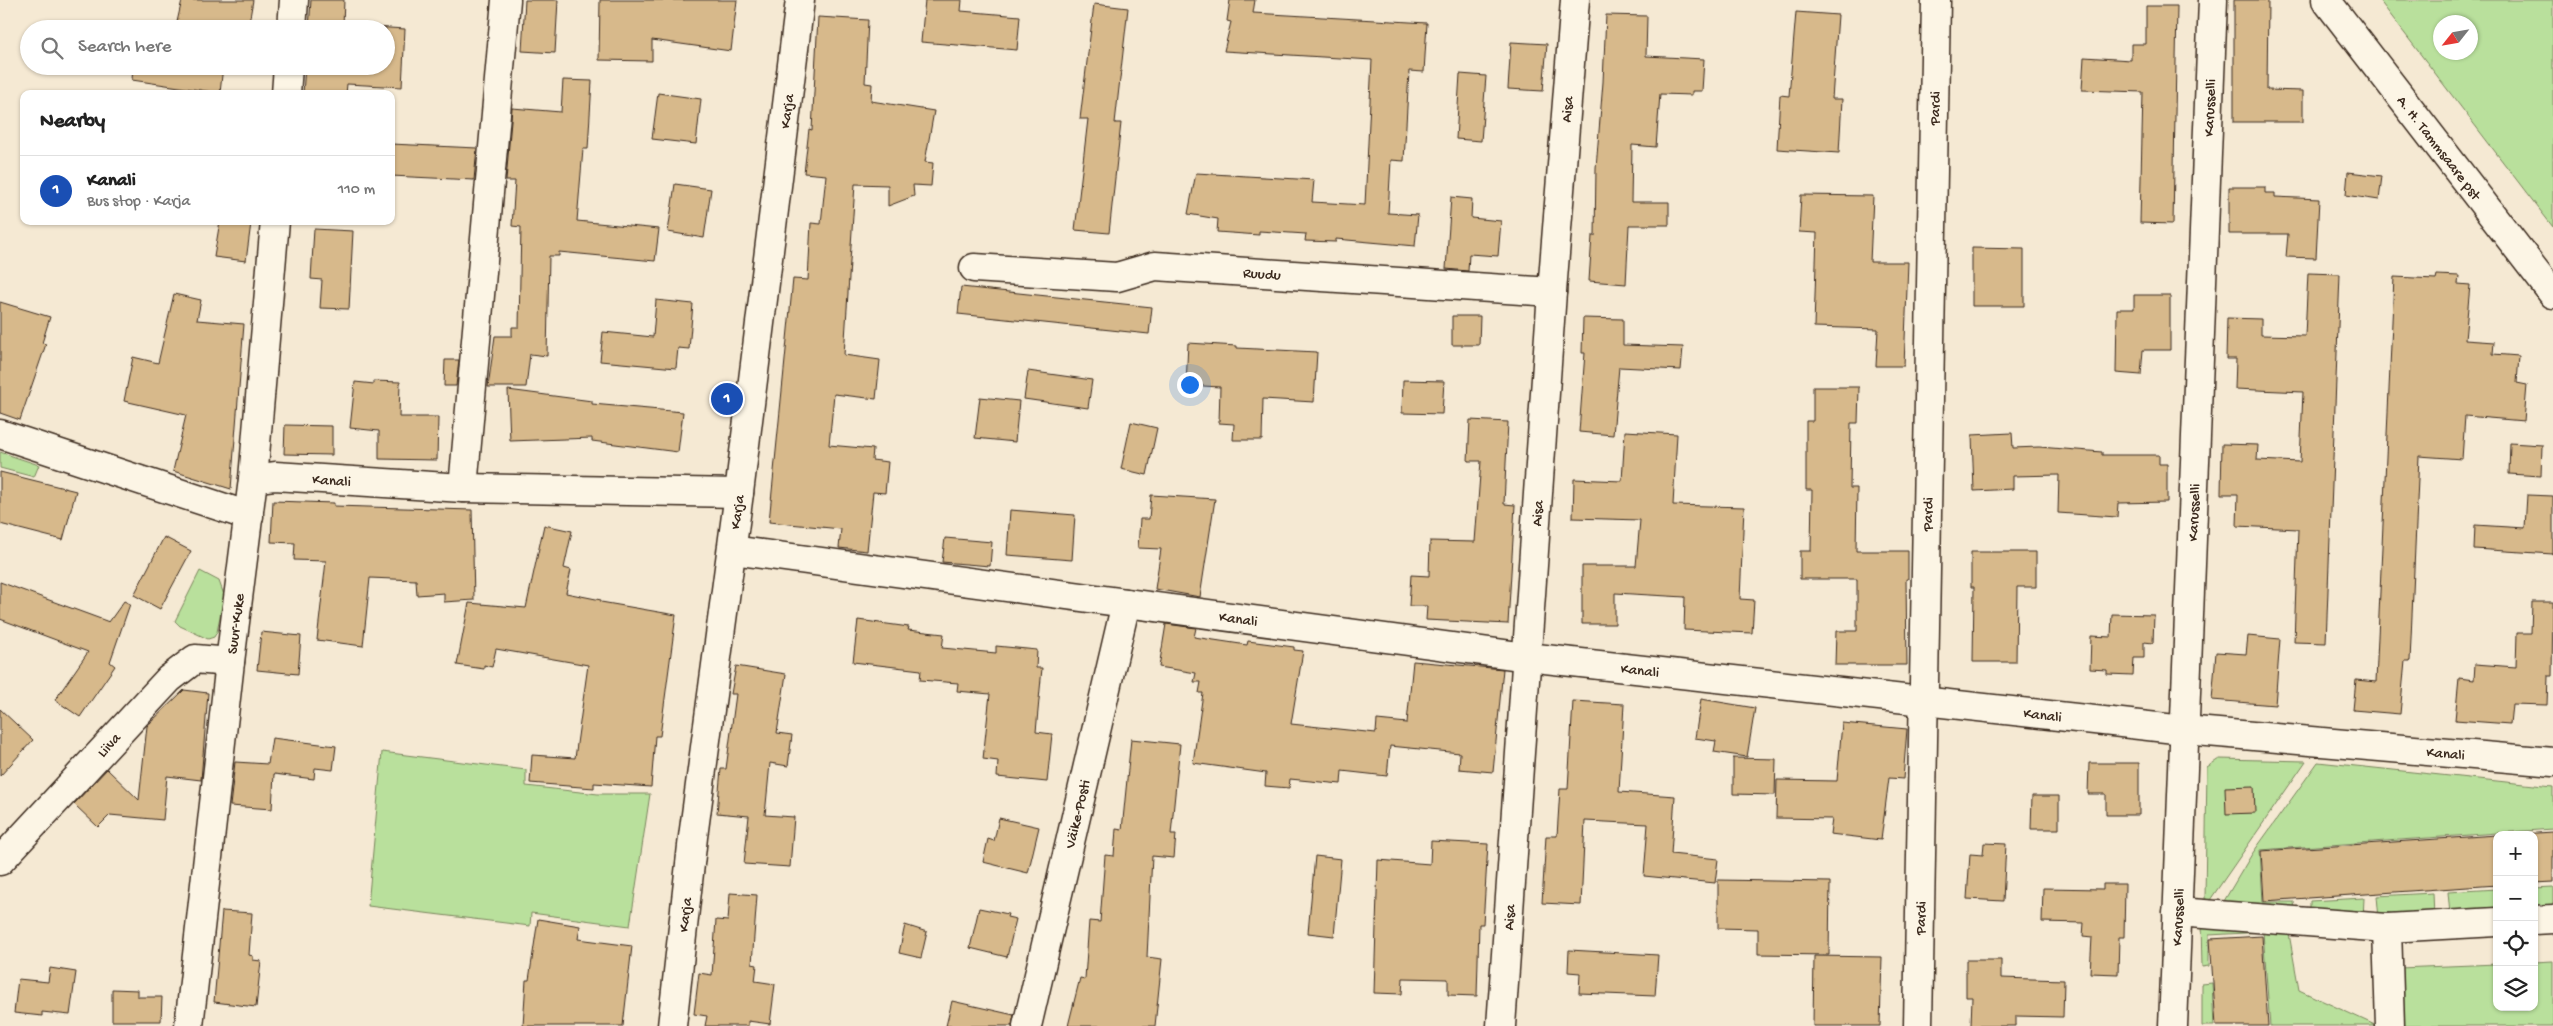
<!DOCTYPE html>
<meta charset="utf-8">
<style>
:root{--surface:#fff;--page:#f2f2f2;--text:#222;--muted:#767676;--line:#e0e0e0;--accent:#7c3aed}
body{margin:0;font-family:"Gochi Hand",sans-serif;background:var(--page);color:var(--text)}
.controls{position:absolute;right:15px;bottom:15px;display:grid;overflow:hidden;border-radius:10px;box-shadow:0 1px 4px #0004}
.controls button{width:45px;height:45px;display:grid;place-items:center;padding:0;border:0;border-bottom:1px solid var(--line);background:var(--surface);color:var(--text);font:25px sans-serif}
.compass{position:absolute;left:2433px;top:15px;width:45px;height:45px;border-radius:50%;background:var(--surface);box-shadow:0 1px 4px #0004;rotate:239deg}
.you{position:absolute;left:1189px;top:384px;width:18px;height:18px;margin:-12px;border:4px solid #fff;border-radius:50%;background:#1a73e8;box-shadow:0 0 0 8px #1a73e833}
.badge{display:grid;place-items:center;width:32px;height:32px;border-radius:50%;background:var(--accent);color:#fff;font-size:16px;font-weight:700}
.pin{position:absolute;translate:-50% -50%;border:2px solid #fff;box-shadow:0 1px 5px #0006}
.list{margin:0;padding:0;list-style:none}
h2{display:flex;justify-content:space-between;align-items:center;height:65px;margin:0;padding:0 20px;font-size:21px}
h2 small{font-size:16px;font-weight:400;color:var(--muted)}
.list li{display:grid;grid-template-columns:32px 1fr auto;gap:15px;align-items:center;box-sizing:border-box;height:70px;padding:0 20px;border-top:1px solid var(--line)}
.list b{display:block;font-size:19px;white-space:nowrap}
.list p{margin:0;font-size:16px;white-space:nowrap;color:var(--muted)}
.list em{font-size:16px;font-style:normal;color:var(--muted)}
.icon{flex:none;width:28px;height:28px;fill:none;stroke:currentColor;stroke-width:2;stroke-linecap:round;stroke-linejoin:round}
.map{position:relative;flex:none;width:2553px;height:1026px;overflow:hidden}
.search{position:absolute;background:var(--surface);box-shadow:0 1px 4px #0004;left:20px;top:20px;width:375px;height:55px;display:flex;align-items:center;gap:12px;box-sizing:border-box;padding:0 18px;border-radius:28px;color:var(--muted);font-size:19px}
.panel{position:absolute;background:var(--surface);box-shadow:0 1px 4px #0004;left:20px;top:90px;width:375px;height:135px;border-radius:10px}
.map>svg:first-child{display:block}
.green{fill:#b9e09c;stroke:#7a855d;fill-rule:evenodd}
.building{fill:#d7b98b;stroke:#3b2a1e}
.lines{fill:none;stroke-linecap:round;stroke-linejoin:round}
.minor-casing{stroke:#3b2a1e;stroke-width:31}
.minor{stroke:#fcf5e5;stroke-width:28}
.labels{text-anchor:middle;stroke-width:4;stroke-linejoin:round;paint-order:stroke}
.street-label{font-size:15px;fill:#3b2a1e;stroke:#fcf5e5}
</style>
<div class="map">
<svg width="2553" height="1026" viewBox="0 0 2553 1026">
<rect width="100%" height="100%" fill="#f5e9d3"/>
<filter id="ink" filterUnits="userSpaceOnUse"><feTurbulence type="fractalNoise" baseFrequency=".02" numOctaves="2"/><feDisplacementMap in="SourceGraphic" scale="10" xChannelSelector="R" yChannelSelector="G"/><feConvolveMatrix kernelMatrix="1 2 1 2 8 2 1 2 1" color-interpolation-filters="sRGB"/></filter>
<g filter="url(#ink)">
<!-- green -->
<path class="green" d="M 2379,0 L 2553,0 L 2553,227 L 2529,196 ZM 2440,22 L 2470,22 L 2470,52 L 2440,52 Z
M 0,452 L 39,465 L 34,477 L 0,468 Z
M 200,571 L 219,581 L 224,595 L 217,632 L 214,637 L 208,639 L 180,626 L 175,621 Z
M 382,752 L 526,770 L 526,786 L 598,794 L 650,794 L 630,926 L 531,913 L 530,926 L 368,906 Z
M 2219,759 L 2306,761 L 2210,900 L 2205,899 L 2207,767 Z
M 2318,762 L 2553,787 L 2553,829 L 2260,850 L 2263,902 L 2294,902 L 2295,910 L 2224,901 L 2252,854 Z
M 2553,887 L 2553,910 L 2534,911 L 2534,888 Z
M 2497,889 L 2497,913 L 2450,915 L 2448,892 Z
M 2433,893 L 2434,917 L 2379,919 L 2377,896 Z
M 2364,898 L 2363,919 L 2310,911 L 2310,901 Z
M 2201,922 L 2288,928 L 2299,990 L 2377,1026 L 2270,1026 L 2263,932 L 2209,935 L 2209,966 L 2202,967 Z
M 2553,961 L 2553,1026 L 2396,1026 L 2399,968 L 2497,964 L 2497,1007 L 2534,1007 L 2534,962 Z
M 2212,983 L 2214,1026 L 2202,1026 L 2202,984 Z"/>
<!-- building -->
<path class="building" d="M 182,0 L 253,0 L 248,29 L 205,29 L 177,22 Z
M 311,0 L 344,0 L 343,25 L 405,29 L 402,87 L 347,84 L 346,94 L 303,94 L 305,66 L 386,66 L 386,29 L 309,29 Z
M 525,0 L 558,0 L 555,53 L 522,51 Z
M 600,0 L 737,0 L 731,51 L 652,40 L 652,61 L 599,60 Z
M 925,0 L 962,0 L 961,11 L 1020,16 L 1017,50 L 921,42 Z
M 1230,0 L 1255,0 L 1253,13 L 1427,23 L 1424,72 L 1409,71 L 1404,161 L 1391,160 L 1388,213 L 1418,215 L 1415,246 L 1336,239 L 1336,242 L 1305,241 L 1306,234 L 1259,231 L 1259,235 L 1217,232 L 1218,219 L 1188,214 L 1196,173 L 1314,180 L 1312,202 L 1365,205 L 1372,60 L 1224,51 L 1231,22 L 1227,21 Z
M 2234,0 L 2268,0 L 2267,90 L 2303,91 L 2303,122 L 2234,122 Z
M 1094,4 L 1128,8 L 1115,123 L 1121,123 L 1109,233 L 1075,230 L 1088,119 L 1080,119 Z
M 2146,6 L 2177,6 L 2173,224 L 2140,223 L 2143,92 L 2082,90 L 2084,57 L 2131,60 L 2131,44 L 2146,44 Z
M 1796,12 L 1838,15 L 1832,99 L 1842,99 L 1839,153 L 1777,149 L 1780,95 L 1789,96 Z
M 1606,15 L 1647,16 L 1646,56 L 1704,59 L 1702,91 L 1692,91 L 1692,95 L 1660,94 L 1656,147 L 1632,145 L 1631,202 L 1669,202 L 1669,225 L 1629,225 L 1626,284 L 1589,281 L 1592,236 L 1595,236 L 1596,168 L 1603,82 Z
M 818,17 L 868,20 L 865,83 L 872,84 L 871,101 L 934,111 L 925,162 L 933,163 L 931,186 L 913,185 L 914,196 L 888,206 L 888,185 L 855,184 L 844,355 L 880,360 L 876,399 L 834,394 L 829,445 L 873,449 L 872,460 L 888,462 L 885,493 L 873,492 L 867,551 L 839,548 L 841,529 L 769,522 L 793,279 L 808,280 L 811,223 L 821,224 L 826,175 L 804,173 L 809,129 L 812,130 Z
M 1511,42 L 1547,44 L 1543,91 L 1508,89 Z
M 133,66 L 223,66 L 220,93 L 132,80 Z
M 1460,74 L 1486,76 L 1481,141 L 1456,139 Z
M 563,80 L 592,81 L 588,149 L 583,149 L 577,221 L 659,229 L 655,261 L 559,252 L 559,256 L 549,256 L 547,356 L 530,354 L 526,387 L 488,387 L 495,336 L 512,336 L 512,327 L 519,327 L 521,227 L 512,226 L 515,181 L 506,181 L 512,108 L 561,112 Z
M 658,93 L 701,99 L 696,144 L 652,139 Z
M 391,144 L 477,148 L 474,180 L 391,176 Z
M 2348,172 L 2382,176 L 2379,200 L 2346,195 Z
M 675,184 L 711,189 L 704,238 L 668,232 Z
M 2229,187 L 2265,187 L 2265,193 L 2275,193 L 2275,197 L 2319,199 L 2316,258 L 2286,257 L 2288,234 L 2229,234 Z
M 1801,195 L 1873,196 L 1870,262 L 1908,262 L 1904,366 L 1876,366 L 1878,329 L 1814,327 L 1817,233 L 1799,232 Z
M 1451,197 L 1472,199 L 1471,218 L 1501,221 L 1498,256 L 1469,254 L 1468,271 L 1446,269 Z
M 220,221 L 251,223 L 246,261 L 214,257 Z
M 314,229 L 353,231 L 349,309 L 320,308 L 322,280 L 311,279 Z
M 1972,248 L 2024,249 L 2024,306 L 1972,306 Z
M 2308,273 L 2340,274 L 2326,643 L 2294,642 L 2298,529 L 2237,526 L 2238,494 L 2221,494 L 2222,444 L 2258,445 L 2257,460 L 2300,462 L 2303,392 L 2235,389 L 2236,359 L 2226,359 L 2227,318 L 2261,319 L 2261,335 L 2305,336 Z
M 2437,275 L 2459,276 L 2458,284 L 2470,285 L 2465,340 L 2494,342 L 2493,354 L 2519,356 L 2517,383 L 2527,385 L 2524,421 L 2465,416 L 2462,459 L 2419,456 L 2410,661 L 2405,661 L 2400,714 L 2353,710 L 2356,680 L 2376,682 L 2394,277 L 2436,279 Z
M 961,287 L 1152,307 L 1149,334 L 958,314 Z
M 174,294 L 201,300 L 197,320 L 244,324 L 231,489 L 173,471 L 186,415 L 124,401 L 133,357 L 158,363 Z
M 2134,295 L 2170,295 L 2170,350 L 2143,350 L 2141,375 L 2116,373 L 2117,309 L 2134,309 Z
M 656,300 L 693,304 L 689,349 L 678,348 L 676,368 L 600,361 L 603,332 L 653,337 Z
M 0,302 L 50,317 L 42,343 L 46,344 L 20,420 L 0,413 Z
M 1452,316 L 1480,316 L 1479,345 L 1452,345 Z
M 1583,318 L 1623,319 L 1623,345 L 1683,347 L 1681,370 L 1619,367 L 1613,435 L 1579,432 L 1585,353 L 1582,353 Z
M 1188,343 L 1237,346 L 1237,348 L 1317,352 L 1314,402 L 1263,399 L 1262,440 L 1233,440 L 1234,424 L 1219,423 L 1220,387 L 1186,385 Z
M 445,360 L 459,360 L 456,386 L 444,386 Z
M 1028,371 L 1092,380 L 1088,408 L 1024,399 Z
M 1403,380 L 1444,381 L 1442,414 L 1402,413 Z
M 374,381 L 400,382 L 399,417 L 438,417 L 437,460 L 379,459 L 379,431 L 350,428 L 355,382 L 374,384 Z
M 1813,387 L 1859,387 L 1858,423 L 1851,423 L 1850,488 L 1857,488 L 1856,551 L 1908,551 L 1908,579 L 1906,579 L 1907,665 L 1835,665 L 1836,631 L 1857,631 L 1857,579 L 1800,579 L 1800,551 L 1811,551 L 1812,490 L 1806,490 L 1806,421 L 1813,421 Z
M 508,390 L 592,401 L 592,404 L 683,412 L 678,452 L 592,441 L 592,438 L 510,441 Z
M 980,397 L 1019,401 L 1015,442 L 975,438 Z
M 1470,420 L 1508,422 L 1504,504 L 1515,505 L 1508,624 L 1426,620 L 1427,606 L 1409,606 L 1411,575 L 1429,576 L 1430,541 L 1475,542 L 1481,461 L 1468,461 Z
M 1131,422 L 1157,428 L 1147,475 L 1121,469 Z
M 285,425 L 332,426 L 332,455 L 284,454 Z
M 1625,431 L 1677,434 L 1673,505 L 1744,507 L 1740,599 L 1754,600 L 1752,633 L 1684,630 L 1685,597 L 1615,593 L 1615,624 L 1582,624 L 1582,566 L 1636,566 L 1640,520 L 1573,518 L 1574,479 L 1622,481 Z
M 2012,433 L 2013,448 L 2039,447 L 2102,452 L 2102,455 L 2159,455 L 2159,464 L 2167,464 L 2167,502 L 2118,503 L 2117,517 L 2058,513 L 2059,475 L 2013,476 L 2013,489 L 1974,491 L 1972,435 Z
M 2510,443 L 2542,445 L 2541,476 L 2509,474 Z
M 0,472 L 76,491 L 63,540 L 0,524 Z
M 1151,495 L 1215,499 L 1200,597 L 1155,589 L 1161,549 L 1138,548 L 1140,519 L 1149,519 Z
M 2527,495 L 2553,496 L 2553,554 L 2474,549 L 2475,525 L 2525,528 Z
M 273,501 L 334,503 L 334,506 L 472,510 L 474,600 L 444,602 L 444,593 L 417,595 L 416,580 L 370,578 L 363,646 L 317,640 L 326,561 L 294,560 L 295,543 L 271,542 Z
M 1010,510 L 1075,515 L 1072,560 L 1007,555 Z
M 544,525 L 572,531 L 564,568 L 571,570 L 566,593 L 601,600 L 601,602 L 676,615 L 660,736 L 655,736 L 651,787 L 594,783 L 594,788 L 530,783 L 532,755 L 575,758 L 588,665 L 496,649 L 492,667 L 484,665 L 484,669 L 457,665 L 469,603 L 526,608 Z
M 164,537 L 191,551 L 160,609 L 134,595 Z
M 945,538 L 992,542 L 990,566 L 942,562 Z
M 1971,552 L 2036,552 L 2036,587 L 2017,587 L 2016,662 L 1973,662 L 1974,587 L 1971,587 Z
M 0,582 L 109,622 L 124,601 L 130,604 L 110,662 L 115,666 L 80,717 L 55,700 L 88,652 L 0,619 Z
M 2532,602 L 2553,602 L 2552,676 L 2548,676 L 2547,705 L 2512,704 L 2510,724 L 2455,720 L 2459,678 L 2474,680 L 2475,664 L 2516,667 L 2517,633 L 2531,633 Z
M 2112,614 L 2154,615 L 2153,643 L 2144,642 L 2144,658 L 2134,658 L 2133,675 L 2107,674 L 2107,670 L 2090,669 L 2091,636 L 2111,637 Z
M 858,620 L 909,627 L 908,630 L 944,634 L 942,648 L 996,653 L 996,646 L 1037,650 L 1036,668 L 1042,668 L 1036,732 L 1052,734 L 1047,782 L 997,777 L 998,761 L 983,759 L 990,694 L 957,691 L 958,683 L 920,680 L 921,670 L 853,662 Z
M 1166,624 L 1196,628 L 1194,637 L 1247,645 L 1248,641 L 1294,647 L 1294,650 L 1303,651 L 1291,724 L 1376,733 L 1377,720 L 1407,723 L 1413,661 L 1503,669 L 1493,772 L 1459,769 L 1460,753 L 1390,746 L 1387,776 L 1342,771 L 1341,784 L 1290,779 L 1289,788 L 1265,786 L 1266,773 L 1193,763 L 1203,693 L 1199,693 L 1201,682 L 1194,682 L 1196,673 L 1159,667 Z
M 261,632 L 301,636 L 298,674 L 257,670 Z
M 2248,636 L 2280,639 L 2275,705 L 2212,700 L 2216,652 L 2246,654 Z
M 736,666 L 786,674 L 777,733 L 792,735 L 788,766 L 770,763 L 765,815 L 794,817 L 790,867 L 744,864 L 749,816 L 717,813 L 721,769 L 726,769 L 736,694 L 731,694 Z
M 184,690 L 208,693 L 201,780 L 167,776 L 163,820 L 110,815 L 98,827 L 74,804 L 107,769 L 139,800 L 147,726 Z
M 1701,699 L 1755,708 L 1747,757 L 1714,752 L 1716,741 L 1695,738 Z
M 1573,701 L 1624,704 L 1619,792 L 1675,796 L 1671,854 L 1718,859 L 1715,883 L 1644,876 L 1648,824 L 1585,821 L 1581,905 L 1542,903 L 1546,836 L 1557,836 L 1560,789 L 1568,789 Z
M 0,709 L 33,740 L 0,776 Z
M 1842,723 L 1907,729 L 1903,779 L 1889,778 L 1881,840 L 1830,834 L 1832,819 L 1776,818 L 1777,780 L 1837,781 Z
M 272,738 L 336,746 L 333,770 L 315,768 L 314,779 L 274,774 L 272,809 L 230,806 L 235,762 L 268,764 Z
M 1131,739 L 1180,744 L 1171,834 L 1176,834 L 1174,858 L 1152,856 L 1147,957 L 1162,959 L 1155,1026 L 1068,1026 L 1080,978 L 1085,979 L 1089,921 L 1100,922 L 1105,855 L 1114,856 L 1116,829 L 1122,830 Z
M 1733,758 L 1776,759 L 1775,795 L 1733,794 Z
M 2089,763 L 2139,763 L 2139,815 L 2106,815 L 2106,794 L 2088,794 Z
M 2254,786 L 2255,813 L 2226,814 L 2225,787 Z
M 2032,796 L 2059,796 L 2059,829 L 2031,829 Z
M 999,818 L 1039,827 L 1028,873 L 983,862 L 988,839 L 994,841 Z
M 2553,832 L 2553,882 L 2534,883 L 2534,835 L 2506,835 Z
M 2497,835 L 2497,885 L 2264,901 L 2261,851 Z
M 1431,841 L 1488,844 L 1483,924 L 1479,924 L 1477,996 L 1448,995 L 1448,979 L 1403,978 L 1402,994 L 1374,993 L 1378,860 L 1430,864 Z
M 1984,843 L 2006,844 L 2003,901 L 1967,899 L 1970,854 L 1983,855 Z
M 1315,856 L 1341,859 L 1334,936 L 1308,933 Z
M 1718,880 L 1830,882 L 1829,955 L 1758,954 L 1758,929 L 1718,928 Z
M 2103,884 L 2125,884 L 2124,937 L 2119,937 L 2118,974 L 2090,973 L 2092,937 L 2083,936 L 2084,923 L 2042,922 L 2043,888 L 2103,889 Z
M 730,893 L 757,895 L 752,964 L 757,965 L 755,981 L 775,984 L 770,1024 L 748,1021 L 748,1026 L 705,1026 L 707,1016 L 694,1014 L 699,973 L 712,975 L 716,920 L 728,921 Z
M 979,908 L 1008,914 L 1007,917 L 1016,919 L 1007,957 L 970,948 Z
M 222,911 L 252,913 L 249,955 L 253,956 L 253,960 L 261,961 L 256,1007 L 214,1002 Z
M 538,919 L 580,926 L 578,939 L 632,946 L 623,1026 L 523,1026 L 526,980 L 529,980 Z
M 905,925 L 927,932 L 921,958 L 899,953 Z
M 2262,936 L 2268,1026 L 2216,1026 L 2210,939 Z
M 1569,950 L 1658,955 L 1655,996 L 1579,993 L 1580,973 L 1568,972 Z
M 1814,956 L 1882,957 L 1880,1026 L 1813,1026 Z
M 1966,960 L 2001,960 L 2001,978 L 2064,980 L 2063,1017 L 2016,1016 L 2016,1026 L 1971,1026 L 1972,997 L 1966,997 Z
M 50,968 L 76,972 L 70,1015 L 42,1012 L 42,1016 L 14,1013 L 18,979 L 48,982 Z
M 112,989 L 138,990 L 138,997 L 162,997 L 161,1021 L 112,1021 Z
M 952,1001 L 1014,1015 L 1012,1026 L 946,1026 Z"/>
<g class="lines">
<defs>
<g id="minor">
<path id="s1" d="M 2326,0 L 2553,294"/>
<path d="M 292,29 L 294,0"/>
<path d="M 286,94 L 288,66"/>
<path id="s2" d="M 974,268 L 1117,277 L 1155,266 L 1552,292"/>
<path d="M 0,434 L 249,516"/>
<path id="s3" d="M 253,479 L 275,476 L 463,488 L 739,493"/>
<path d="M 463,488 L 506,0"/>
<path id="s4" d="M 732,550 L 1527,657 L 2184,730 L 2553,762"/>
<path id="s5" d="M 0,861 L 169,679 L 195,659 L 230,662"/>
<path d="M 2177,912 L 2387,928 L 2497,922"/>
<path d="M 2534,920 L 2553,919"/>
<path d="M 2387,928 L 2390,1026"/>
<path id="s6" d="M 189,1026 L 230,662 L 253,479 L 275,221"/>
<path id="s7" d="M 672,1026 L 693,837 L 739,493 L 800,0"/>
<path id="s8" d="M 1027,1026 L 1126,603"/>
<path id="s9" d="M 1501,1026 L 1552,292 L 1575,0"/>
<path id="s10" d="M 1918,1026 L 1936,0"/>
<path id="s11" d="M 2173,1026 L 2213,0"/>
</g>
</defs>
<!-- minor casing -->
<use href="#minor" class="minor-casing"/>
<!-- minor -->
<use href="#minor" class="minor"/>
</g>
</g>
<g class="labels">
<!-- street labels -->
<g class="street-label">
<text dy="5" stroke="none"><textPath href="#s10" startOffset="918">Pardi</textPath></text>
<text dy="5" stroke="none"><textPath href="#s11" startOffset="919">Karusselli</textPath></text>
<text dy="5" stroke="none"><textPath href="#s9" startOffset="919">Aisa</textPath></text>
<text dy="5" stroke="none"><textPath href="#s7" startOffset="922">Karja</textPath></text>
<text dy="5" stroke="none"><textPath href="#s1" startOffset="186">A. H. Tammsaare pst</textPath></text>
<text dy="5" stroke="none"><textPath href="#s2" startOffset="290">Ruudu</textPath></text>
<text dy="5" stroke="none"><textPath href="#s3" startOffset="79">Kanali</textPath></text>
<text dy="5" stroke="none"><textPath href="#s7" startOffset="518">Karja</textPath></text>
<text dy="5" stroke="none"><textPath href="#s9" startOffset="514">Aisa</textPath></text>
<text dy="5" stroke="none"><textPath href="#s10" startOffset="512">Pardi</textPath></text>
<text dy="5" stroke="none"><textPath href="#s11" startOffset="514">Karusselli</textPath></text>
<text dy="5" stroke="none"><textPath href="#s4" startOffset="511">Kanali</textPath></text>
<text dy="5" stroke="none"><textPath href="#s6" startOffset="405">Suur-Kuke</textPath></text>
<text dy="5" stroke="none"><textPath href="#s4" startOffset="916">Kanali</textPath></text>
<text dy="5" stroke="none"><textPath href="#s4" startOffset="1321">Kanali</textPath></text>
<text dy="5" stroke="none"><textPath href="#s5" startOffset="159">Liiva</textPath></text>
<text dy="5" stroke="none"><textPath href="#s4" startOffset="1726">Kanali</textPath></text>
<text dy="5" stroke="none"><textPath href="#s8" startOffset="218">Väike-Posti</textPath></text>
<text dy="5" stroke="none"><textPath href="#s7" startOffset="112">Karja</textPath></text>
<text dy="5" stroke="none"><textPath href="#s9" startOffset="109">Aisa</textPath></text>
<text dy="5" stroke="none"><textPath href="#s10" startOffset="108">Pardi</textPath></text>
<text dy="5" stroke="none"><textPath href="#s11" startOffset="109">Karusselli</textPath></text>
</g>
</g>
</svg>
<div class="controls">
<button>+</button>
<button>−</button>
<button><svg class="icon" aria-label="locate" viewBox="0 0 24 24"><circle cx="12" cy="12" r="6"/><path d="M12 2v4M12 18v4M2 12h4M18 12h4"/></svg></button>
<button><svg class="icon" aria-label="layers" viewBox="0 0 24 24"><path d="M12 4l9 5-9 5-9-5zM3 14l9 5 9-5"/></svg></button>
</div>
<svg class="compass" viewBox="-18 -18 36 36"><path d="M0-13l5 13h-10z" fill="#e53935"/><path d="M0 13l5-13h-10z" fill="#767676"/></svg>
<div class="you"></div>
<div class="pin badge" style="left:727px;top:399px;background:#1a4fb4">1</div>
<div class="search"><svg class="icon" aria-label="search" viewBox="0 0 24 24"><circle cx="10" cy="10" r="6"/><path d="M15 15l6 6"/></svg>Search here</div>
<section class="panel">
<h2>Nearby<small></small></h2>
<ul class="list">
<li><span class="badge" style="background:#1a4fb4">1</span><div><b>Kanali</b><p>Bus stop · Karja</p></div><em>110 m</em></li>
</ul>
</section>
</div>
